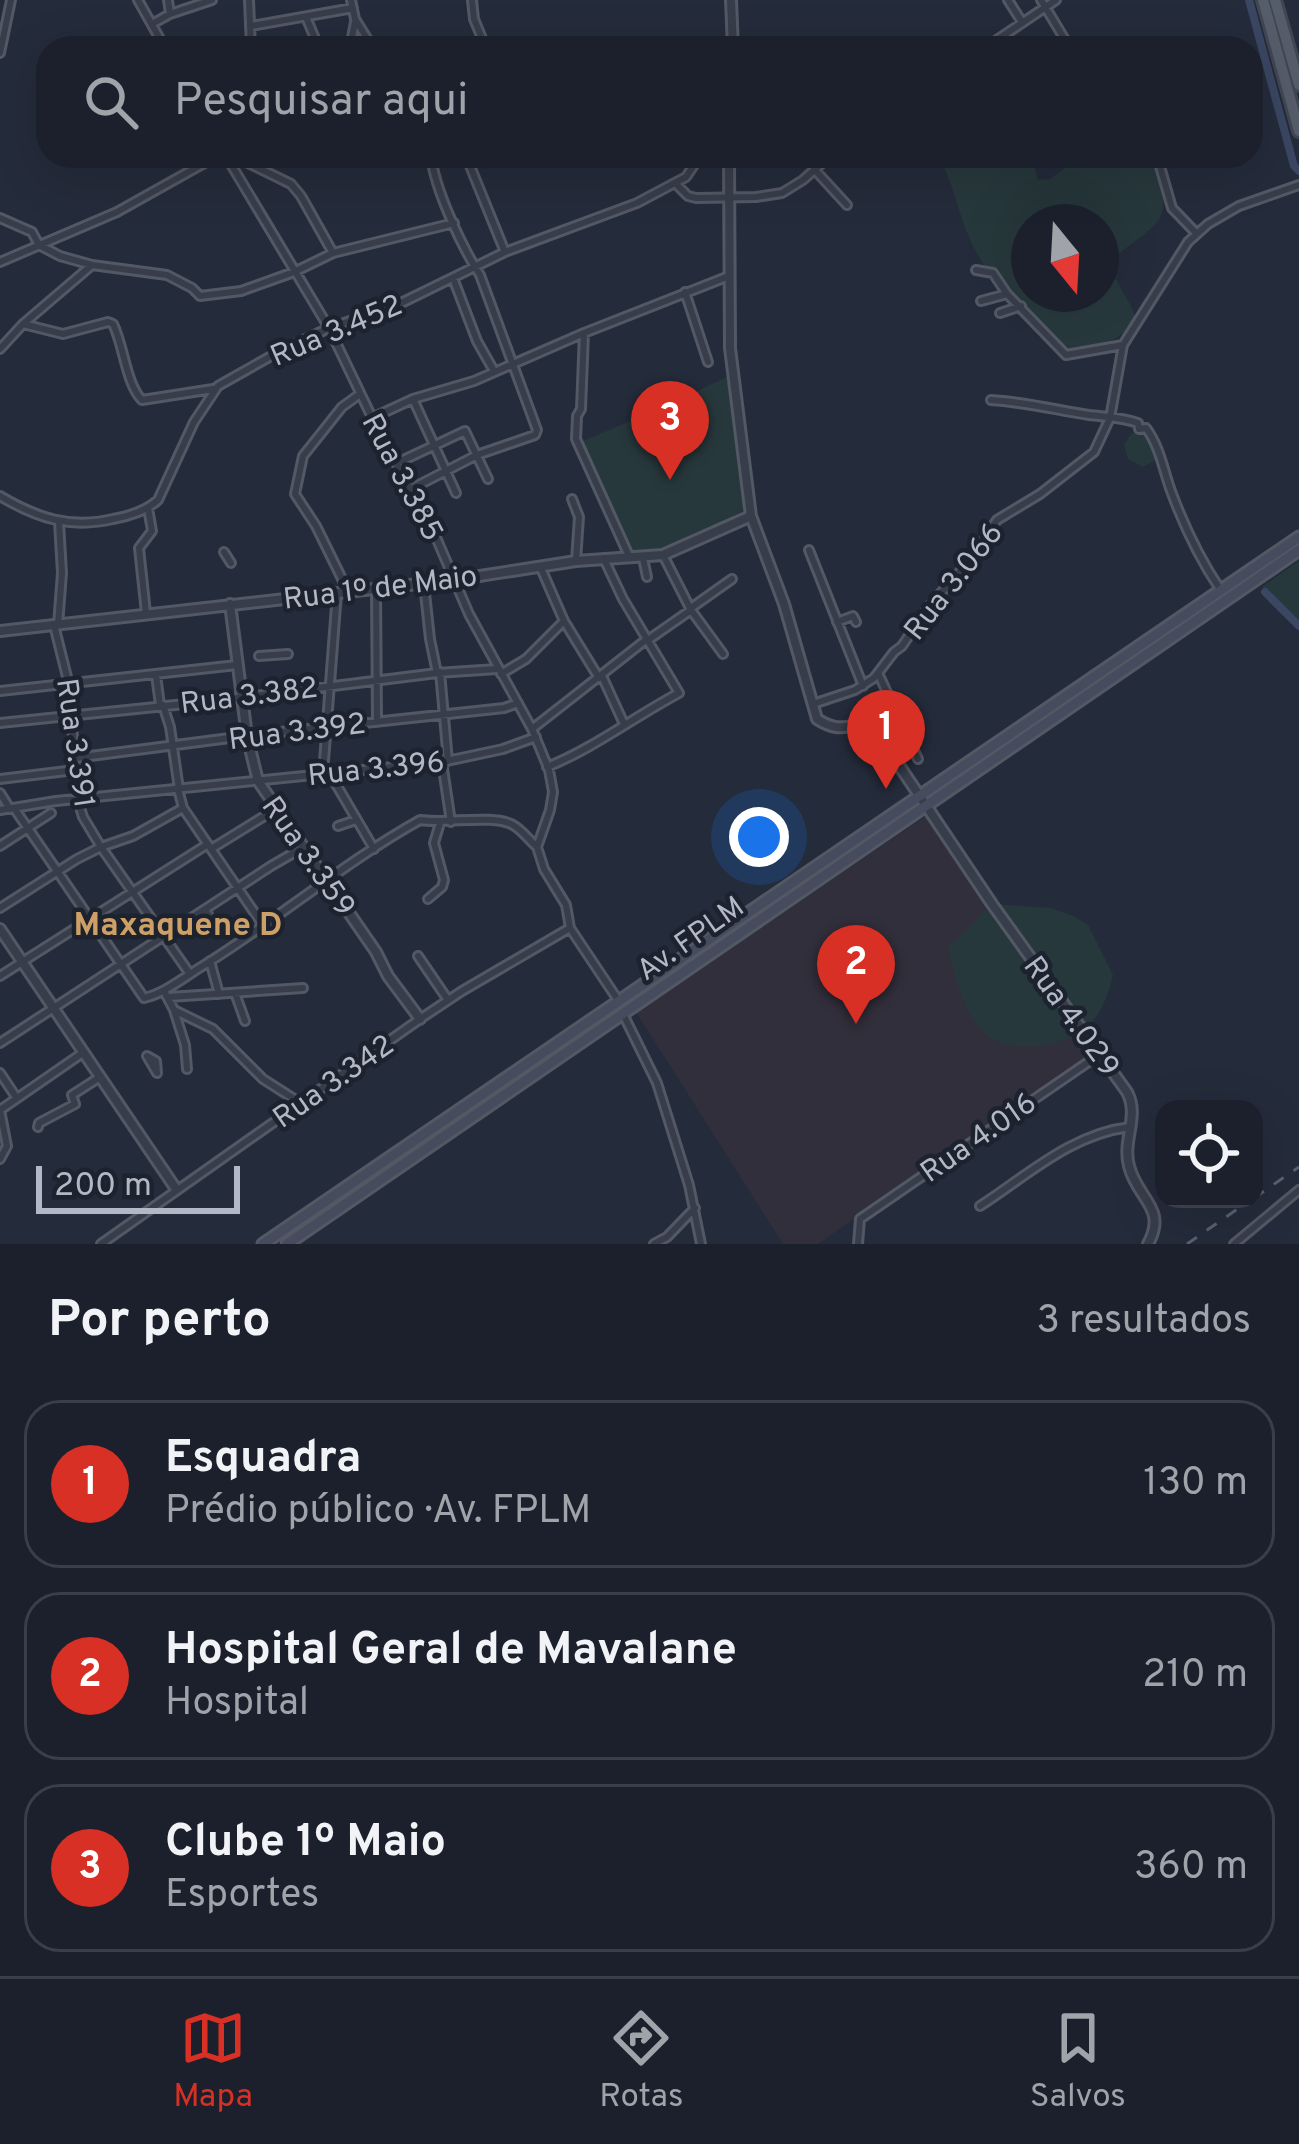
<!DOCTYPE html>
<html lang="pt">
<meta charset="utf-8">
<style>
:root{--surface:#1b202c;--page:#242834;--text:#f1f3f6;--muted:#a0a3a9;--line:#393e48;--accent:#d93025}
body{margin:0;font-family:Overpass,sans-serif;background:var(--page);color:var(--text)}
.controls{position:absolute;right:36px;bottom:36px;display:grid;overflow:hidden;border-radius:24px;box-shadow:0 12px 48px #0002}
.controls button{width:108px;height:108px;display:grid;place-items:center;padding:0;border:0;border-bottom:3px solid var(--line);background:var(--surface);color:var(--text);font:60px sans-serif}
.compass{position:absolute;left:1011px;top:204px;width:108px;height:108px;border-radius:50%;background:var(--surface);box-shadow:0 12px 48px #0002;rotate:162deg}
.scale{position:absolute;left:36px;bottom:30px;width:204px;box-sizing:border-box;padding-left:12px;border:6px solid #b3b8c6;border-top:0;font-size:33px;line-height:42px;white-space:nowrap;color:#b3b8c6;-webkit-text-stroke:9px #1d222f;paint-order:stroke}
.you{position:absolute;left:759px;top:837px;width:42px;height:42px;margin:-30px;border:9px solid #fff;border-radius:50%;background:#1a73e8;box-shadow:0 0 0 18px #1a73e833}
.badge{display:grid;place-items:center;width:78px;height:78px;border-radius:50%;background:var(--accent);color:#fff;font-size:39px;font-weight:700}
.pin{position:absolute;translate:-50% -99px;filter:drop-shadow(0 3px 6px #0008)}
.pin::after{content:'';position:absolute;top:63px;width:42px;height:36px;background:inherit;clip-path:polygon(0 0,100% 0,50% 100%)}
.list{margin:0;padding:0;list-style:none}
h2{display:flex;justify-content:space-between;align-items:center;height:156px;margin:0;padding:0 48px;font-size:51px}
h2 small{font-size:39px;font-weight:400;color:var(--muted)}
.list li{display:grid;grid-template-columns:78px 1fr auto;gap:36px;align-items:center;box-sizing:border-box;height:168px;margin:0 24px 24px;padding:0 24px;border:3px solid var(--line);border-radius:36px}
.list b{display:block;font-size:45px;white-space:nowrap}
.list p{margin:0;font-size:39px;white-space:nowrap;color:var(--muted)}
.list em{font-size:39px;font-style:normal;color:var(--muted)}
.icon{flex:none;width:66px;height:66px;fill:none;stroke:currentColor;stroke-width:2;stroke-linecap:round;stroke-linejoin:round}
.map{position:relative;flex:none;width:1299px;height:1244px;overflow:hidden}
.search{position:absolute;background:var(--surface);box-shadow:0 12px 48px #0002;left:36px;right:36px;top:36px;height:132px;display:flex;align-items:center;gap:30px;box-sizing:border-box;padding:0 42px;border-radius:36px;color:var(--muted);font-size:45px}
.sheet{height:732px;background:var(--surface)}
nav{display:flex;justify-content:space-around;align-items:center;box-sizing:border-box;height:168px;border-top:3px solid var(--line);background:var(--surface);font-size:33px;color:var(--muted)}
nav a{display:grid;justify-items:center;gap:6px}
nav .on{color:var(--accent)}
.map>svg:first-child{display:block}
.medical{fill:#322f3c}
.green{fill:#27383c;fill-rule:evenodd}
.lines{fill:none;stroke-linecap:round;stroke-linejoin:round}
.stream{stroke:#3a4662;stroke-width:3}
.canal{stroke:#3a4662;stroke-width:8}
.minor-casing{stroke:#535865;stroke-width:12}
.tertiary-casing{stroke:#535865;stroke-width:14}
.secondary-casing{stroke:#535865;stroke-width:15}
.primary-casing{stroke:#414653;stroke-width:16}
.minor{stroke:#373d4a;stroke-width:6}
.tertiary{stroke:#373d4a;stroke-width:8}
.secondary{stroke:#464c5d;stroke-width:9}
.primary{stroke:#555c6a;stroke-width:10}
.rail{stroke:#5a6071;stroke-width:3;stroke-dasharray:12 12;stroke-linecap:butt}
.labels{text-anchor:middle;stroke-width:9;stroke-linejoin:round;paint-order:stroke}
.street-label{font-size:30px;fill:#b3b8c6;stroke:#1d222f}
.neighbourhood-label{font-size:33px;font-weight:bold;fill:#cea066;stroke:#1d222f}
</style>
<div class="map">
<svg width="1299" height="1244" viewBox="0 0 1299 1244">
<rect width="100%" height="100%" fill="#242b3a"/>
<!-- medical -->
<path class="medical" d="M 932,812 L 1089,1055 L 818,1244 L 783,1244 L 636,1012 Z"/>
<!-- green -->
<path class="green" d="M 938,156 L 1031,156 L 1038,180 L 1050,179 L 1081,156 L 1154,156 C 1174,227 1162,218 1112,259 C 1111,282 1131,298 1136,320 C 1118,343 1091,352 1063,353 C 1028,317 988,283 968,235 C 957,208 953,182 938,156 ZM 1029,222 L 1101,222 L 1101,294 L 1029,294 Z
M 727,377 L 746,509 C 712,528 669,560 629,550 L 581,442 L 672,403 L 671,399 L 695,389 L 697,391 Z
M 1151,428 L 1162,456 L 1143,467 L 1128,459 L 1124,445 L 1131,434 Z
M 1299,561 L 1299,620 L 1262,587 Z
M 992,904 L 1051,908 L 1073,916 L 1088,925 L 1113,975 C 1108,994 1103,1012 1089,1025 C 1067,1047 1008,1056 984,1033 C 963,1013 955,975 948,947 Z"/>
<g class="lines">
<!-- stream -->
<path class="stream" d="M 1107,414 L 1118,348"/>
<!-- canal -->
<path class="canal" d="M 1249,0 L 1294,166 L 1299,171
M 1265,592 L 1299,626"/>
<defs>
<path id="minor" d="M 138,0 L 165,48
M 168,0 L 170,14
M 249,0 L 251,48
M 351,0 L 355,19 L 373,48
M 472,0 L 474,19 L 486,48
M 1008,0 L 1022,22
M 1041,0 L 1070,48
M 306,17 L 319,48
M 152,24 L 170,14 L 212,0
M 251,26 L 353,8
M 350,48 L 355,22
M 985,48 L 1056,0
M 0,53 L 11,0
M 226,156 L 329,328 L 377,428 L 435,535 L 469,614 L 532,729 L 549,770 L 553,792 L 550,810 L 537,847 L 544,869 L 566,905 L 570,928 L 618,1000
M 466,156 L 505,252
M 1157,156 L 1172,208 L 1196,233
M 242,160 L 291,184 L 301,196 L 333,253
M 814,169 L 847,205
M 675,183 L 688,196 L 696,198 L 756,197 L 782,193 L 803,180 L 830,156
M 0,218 L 32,232 L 39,245 L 60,256 L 92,265 L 167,275 L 192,288 L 200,296 L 241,291 L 294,272 L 333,253 L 454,223
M 0,262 L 117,212 L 217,156
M 976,270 L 993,273 L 1007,294 L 1066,355 L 1123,345
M 453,278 L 477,341 L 494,371
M 685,292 L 708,362
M 981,301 L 1007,294
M 1000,313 L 1021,306
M 23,324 L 63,334 L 108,322 L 113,324 C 124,346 126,384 142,400 L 213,389
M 584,333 L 581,409 L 577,416 L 576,439 L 629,556
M 0,349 L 23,324 L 92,265
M 413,399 L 456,493
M 991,400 C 1025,402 1056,410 1089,415 C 1106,417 1122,417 1138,423 L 1139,429 L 1146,428 C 1160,447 1163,469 1171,491 C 1184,526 1199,558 1220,589
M 372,418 L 413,399 L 474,381 L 584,333 L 729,276
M 397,463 L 465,431 L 488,479
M 409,490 L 477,455 L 535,435 L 537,430 L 480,275 C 462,247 435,190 431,156
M 0,496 C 37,518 70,529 113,519 C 130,516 146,511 158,500 L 194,422 L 218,386 L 280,351 L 329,328 L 395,306 L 505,252 L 637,203 L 686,177 L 700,156
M 572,499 L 579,517 L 576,561
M 809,550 L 863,686
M 224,552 L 231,563
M 663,555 L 691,610 L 723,654
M 643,558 L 647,577
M 540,566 L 564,621 L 599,678
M 424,584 L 430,639 L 437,673
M 376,588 L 377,721
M 348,591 L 316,526 L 295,494 L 303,456 L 342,407 L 360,394
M 691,608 L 732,579
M 146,613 L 139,548 L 152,531 L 148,508
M 837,622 L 853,616 L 856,622
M 54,625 L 69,685 L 78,801 L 83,817 L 101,847 L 190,974
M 58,625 L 62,573 L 59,522
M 648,640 L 691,610
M 259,656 L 288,654
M 440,672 L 448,761
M 878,673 L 918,759
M 501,674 L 526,659 L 564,621
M 156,675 L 160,705
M 602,676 L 624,724
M 0,691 L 237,665
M 813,704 L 855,690 L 874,678 L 894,652 L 902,646 L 929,606 L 966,565 L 997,520 L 1040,494 L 1094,452 L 1110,418 L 1123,345 L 1188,242 L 1208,224 L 1239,206 L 1299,185
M 163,705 L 170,727 L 179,789
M 0,723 L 214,701 L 437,673 L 497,669
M 532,729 L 647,639
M 75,758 L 253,735 L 504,708 L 518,703
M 442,762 L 451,822
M 547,767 C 594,748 634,717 679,693 L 623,599 L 604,559
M 323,774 L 337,593
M 330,774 L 374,849
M 0,779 L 75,770
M 178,789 L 183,808 L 263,925
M 0,793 L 10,809
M 14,808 L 144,998 C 165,993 183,978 201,967 C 276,921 343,863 420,820 C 446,824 494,814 513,825 C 522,830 529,840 536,846
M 0,810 L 56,801 L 442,762 L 503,749 L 536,737
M 338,826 L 356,820
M 0,846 L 51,813
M 211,849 L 276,809
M 428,899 L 442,887 L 444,880 L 434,843 L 440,823
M 0,908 L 77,859 L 101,847 L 133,836 L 183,808
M 205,909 L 213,924
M 418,956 L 448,1000
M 210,961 L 219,994
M 0,976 L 208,844
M 164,991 L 174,1010 L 213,1029 L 263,1079 L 302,1104
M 235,993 L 245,1021
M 169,997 L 303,988
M 174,1010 L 185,1045 L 187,1069
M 623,1014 L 657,1083 L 689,1185 L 701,1244
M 0,1043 L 271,866 L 304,847
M 147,1056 L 156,1061 L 157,1073 Z
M 0,1073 L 16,1097
M 0,1110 L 84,1052
M 38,1127 L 39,1123 L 75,1104 L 72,1095 L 100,1077
M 0,1159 L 7,1146 L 0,1110
M 980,1206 C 1028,1175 1071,1134 1130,1127
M 101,1244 L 420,1019 L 462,991 L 570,928
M 654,1244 L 667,1237 L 695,1208
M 858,1244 L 860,1219 L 1100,1054
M 1234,1244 L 1299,1190"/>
<path id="tertiary" d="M 731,0 L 733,48
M 729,156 L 730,348 L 751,516 L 784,604 L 817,719 C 845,737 849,719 874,728 L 992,904 L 1127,1092 C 1140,1116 1122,1140 1129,1166 C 1137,1199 1168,1208 1148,1244
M 230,604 L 247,736 L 258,781 L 376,952 L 388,976 L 420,1019
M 0,631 L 454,580 L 576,561 L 663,555 L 751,516
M 0,929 L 176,1189"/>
<path id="secondary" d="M 263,1244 L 1299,537
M 287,1244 L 1299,550"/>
<path id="primary" d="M 1263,0 L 1299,131
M 1275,0 L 1299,85"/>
</defs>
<!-- minor casing -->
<use href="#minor" class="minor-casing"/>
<!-- tertiary casing -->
<use href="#tertiary" class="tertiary-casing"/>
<!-- secondary casing -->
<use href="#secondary" class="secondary-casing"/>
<!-- primary casing -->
<use href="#primary" class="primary-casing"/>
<!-- minor -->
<use href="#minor" class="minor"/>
<!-- tertiary -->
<use href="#tertiary" class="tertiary"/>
<!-- secondary -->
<use href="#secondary" class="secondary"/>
<!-- primary -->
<use href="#primary" class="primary"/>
<!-- rail -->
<path class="rail" d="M 1254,1198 L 1299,1167
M 1187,1244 L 1252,1199"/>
</g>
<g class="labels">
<!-- street labels -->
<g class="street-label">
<text transform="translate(336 330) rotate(-23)" y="10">Rua 3.452</text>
<text transform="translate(403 477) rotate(62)" y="10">Rua 3.385</text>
<text transform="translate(953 581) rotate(-52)" y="10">Rua 3.066</text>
<text transform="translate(380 587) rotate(-7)" y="10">Rua 1º de Maio</text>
<text transform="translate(249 695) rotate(-7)" y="10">Rua 3.382</text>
<text transform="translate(297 731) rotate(-7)" y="10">Rua 3.392</text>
<text transform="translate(76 743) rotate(82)" y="10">Rua 3.391</text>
<text transform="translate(376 768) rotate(-6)" y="10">Rua 3.396</text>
<text transform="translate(309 856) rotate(55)" y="10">Rua 3.359</text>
<text transform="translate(690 938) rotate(-35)" y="10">Av. FPLM</text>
<text transform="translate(1072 1016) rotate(54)" y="10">Rua 4.029</text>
<text transform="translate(333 1081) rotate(-35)" y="10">Rua 3.342</text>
<text transform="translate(978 1137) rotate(-35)" y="10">Rua 4.016</text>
</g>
<!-- neighbourhood labels -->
<g class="neighbourhood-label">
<text x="178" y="935">Maxaquene D</text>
</g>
</g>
</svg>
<div class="controls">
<button><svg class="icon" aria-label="locate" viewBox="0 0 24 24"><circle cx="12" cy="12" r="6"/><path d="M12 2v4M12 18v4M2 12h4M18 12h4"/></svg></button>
</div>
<svg class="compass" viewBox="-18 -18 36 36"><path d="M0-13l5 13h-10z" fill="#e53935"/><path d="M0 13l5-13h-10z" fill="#a0a3a9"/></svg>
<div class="scale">200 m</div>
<div class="you"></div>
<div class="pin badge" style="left:886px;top:789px">1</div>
<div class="pin badge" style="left:856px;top:1024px">2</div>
<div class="pin badge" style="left:670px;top:480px">3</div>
<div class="search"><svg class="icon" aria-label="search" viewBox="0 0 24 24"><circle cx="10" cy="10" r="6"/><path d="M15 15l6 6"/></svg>Pesquisar aqui</div>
</div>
<section class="sheet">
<h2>Por perto<small>3 resultados</small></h2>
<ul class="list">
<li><span class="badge">1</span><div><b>Esquadra</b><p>Prédio público · Av. FPLM</p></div><em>130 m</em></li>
<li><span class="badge">2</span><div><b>Hospital Geral de Mavalane</b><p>Hospital</p></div><em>210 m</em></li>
<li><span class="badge">3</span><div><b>Clube 1º Maio</b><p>Esportes</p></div><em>360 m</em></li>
</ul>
</section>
<nav>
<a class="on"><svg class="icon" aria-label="map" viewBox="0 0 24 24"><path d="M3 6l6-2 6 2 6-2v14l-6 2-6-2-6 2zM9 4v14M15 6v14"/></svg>Mapa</a>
<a><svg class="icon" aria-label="directions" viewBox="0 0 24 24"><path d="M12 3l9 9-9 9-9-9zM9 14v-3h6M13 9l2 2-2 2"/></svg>Rotas</a>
<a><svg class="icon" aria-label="saved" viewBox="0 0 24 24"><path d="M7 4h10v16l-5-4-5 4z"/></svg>Salvos</a>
</nav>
